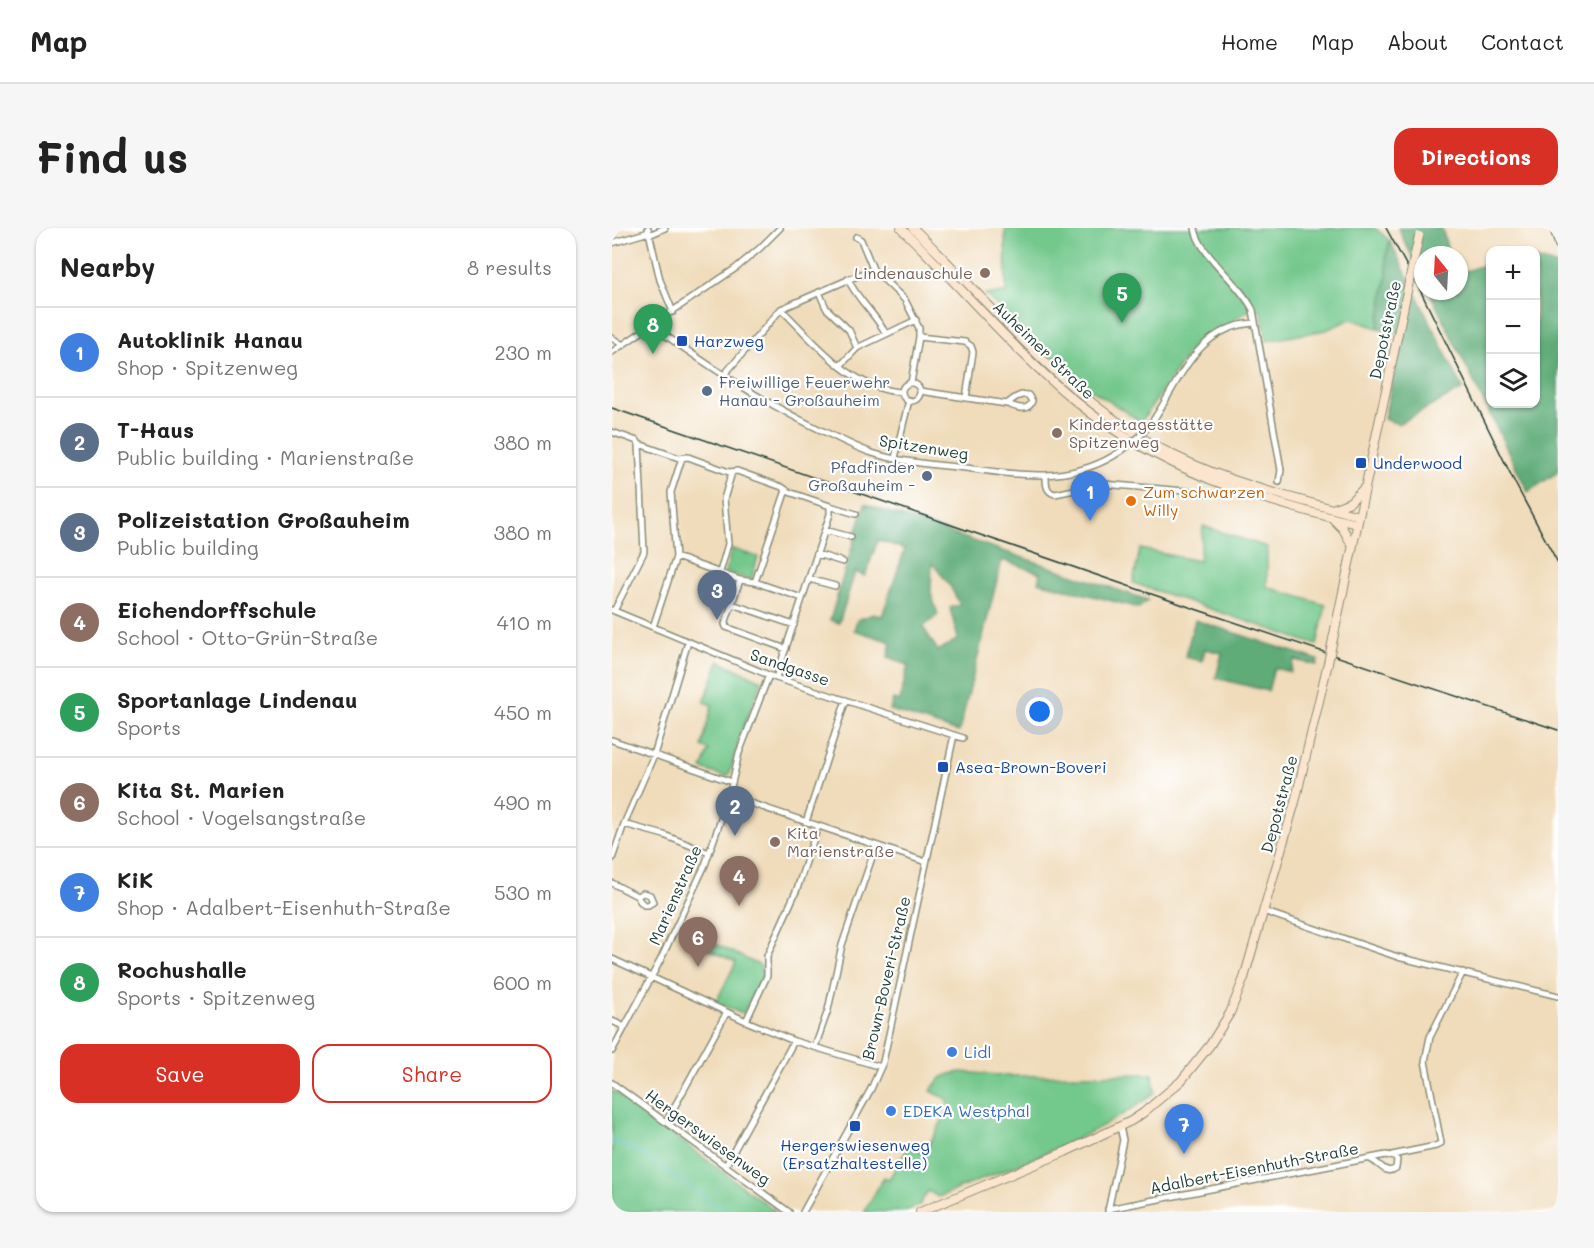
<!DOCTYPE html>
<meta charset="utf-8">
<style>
:root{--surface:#fff;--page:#f6f6f6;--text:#222;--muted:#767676;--line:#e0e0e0;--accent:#d93025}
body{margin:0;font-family:Mali,sans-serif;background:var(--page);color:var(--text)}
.controls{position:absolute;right:18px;top:18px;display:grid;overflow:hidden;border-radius:12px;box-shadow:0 2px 4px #0004}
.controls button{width:54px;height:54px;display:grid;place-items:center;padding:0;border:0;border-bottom:2px solid var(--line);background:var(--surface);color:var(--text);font:30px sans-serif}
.compass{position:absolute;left:802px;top:18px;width:54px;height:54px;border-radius:50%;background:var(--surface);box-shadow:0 2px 4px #0004;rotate:342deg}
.you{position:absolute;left:428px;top:484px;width:21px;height:21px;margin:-15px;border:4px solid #fff;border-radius:50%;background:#1a73e8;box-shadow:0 0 0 9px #1a73e833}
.badge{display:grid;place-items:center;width:39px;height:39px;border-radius:50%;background:var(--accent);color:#fff;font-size:20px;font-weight:700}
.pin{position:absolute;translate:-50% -50px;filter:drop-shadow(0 2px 3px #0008)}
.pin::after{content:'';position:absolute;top:32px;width:21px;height:18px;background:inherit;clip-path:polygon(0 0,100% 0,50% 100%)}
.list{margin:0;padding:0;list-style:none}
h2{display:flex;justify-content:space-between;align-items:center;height:78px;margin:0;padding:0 24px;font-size:26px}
h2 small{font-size:20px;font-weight:400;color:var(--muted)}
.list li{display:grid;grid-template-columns:39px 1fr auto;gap:18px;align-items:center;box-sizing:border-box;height:90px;padding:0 24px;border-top:2px solid var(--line)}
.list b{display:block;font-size:22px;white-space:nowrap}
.list p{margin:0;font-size:20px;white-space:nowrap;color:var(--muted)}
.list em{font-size:20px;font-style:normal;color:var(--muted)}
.actions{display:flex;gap:12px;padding:18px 24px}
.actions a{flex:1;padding:14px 0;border:2px solid var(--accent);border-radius:18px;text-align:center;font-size:21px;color:var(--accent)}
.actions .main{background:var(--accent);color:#fff}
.icon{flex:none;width:33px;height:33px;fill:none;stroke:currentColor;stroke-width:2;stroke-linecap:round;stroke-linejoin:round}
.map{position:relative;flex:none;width:946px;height:984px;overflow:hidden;border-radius:18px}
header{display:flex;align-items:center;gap:36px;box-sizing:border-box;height:84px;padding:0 30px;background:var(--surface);border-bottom:2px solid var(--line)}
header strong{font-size:28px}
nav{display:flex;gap:33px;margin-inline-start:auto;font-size:21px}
.intro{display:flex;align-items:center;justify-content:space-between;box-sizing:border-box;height:144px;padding:0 36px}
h1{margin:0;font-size:42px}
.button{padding:15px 27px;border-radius:18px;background:var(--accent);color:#fff;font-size:21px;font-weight:700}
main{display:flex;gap:36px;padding:0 36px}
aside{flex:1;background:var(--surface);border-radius:18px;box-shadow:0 2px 4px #0004}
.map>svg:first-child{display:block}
.green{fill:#73c88c;stroke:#498260;stroke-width:1.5}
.forest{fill:#5eac78;stroke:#3e7456;stroke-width:1.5;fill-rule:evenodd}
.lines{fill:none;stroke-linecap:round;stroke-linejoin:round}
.stream{stroke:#5cc4d8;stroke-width:1.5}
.minor-casing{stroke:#888c77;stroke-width:8}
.secondary-casing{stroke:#888c77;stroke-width:10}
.minor{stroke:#fff;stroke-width:5}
.secondary{stroke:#fbe5cf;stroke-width:8}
.rail{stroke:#1f3d34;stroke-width:1.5}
.minor-bridge-casing{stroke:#888c77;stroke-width:8;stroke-linecap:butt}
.secondary-bridge-casing{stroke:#888c77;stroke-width:10;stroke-linecap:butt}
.minor-bridge{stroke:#fff;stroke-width:5}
.secondary-bridge{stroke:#fbe5cf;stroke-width:8}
.education-dot{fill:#8d6e63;stroke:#fff;stroke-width:2}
.transit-dot{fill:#1a4fb4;stroke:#fff;stroke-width:2}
.service-dot{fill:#5c6f8a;stroke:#fff;stroke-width:2}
.food-dot{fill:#e8710a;stroke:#fff;stroke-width:2}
.shop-dot{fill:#3f7fe0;stroke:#fff;stroke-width:2}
.labels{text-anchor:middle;stroke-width:4.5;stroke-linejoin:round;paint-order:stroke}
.education-label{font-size:16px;fill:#785e54;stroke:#fff;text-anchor:start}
.street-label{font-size:16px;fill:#1f3d34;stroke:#fff}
.transit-label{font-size:16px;fill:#164399;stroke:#fff;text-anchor:start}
.service-label{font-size:16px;fill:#4e5e75;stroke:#fff;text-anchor:start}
.food-label{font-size:16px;fill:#c56008;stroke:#fff;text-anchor:start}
.shop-label{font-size:16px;fill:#366cbe;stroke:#fff;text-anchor:start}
</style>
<header>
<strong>Map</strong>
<nav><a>Home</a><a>Map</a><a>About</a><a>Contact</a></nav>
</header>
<div class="intro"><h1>Find us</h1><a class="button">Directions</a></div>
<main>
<aside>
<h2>Nearby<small>8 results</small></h2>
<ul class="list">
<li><span class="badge" style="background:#3f7fe0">1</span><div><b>Autoklinik Hanau</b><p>Shop · Spitzenweg</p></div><em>230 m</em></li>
<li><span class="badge" style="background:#5c6f8a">2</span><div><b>T-Haus</b><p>Public building · Marienstraße</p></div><em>380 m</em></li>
<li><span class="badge" style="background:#5c6f8a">3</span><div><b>Polizeistation Großauheim</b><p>Public building</p></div><em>380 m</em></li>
<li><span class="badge" style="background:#8d6e63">4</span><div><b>Eichendorffschule</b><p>School · Otto-Grün-Straße</p></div><em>410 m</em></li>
<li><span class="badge" style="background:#2e9e5b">5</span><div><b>Sportanlage Lindenau</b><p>Sports</p></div><em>450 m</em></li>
<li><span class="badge" style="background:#8d6e63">6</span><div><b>Kita St. Marien</b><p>School · Vogelsangstraße</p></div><em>490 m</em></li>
<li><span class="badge" style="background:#3f7fe0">7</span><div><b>KiK</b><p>Shop · Adalbert-Eisenhuth-Straße</p></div><em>530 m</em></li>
<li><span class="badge" style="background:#2e9e5b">8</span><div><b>Rochushalle</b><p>Sports · Spitzenweg</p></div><em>600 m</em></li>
</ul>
<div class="actions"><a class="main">Save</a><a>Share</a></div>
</aside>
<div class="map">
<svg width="946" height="984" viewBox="0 0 946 984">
<rect width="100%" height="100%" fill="#fff"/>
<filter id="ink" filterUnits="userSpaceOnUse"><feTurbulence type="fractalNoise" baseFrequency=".0167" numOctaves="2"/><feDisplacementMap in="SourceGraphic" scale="12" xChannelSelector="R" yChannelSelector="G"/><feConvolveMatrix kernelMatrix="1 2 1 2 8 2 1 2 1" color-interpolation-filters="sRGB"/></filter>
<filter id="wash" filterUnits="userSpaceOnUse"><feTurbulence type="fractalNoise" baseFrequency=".008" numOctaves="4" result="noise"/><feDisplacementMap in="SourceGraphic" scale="24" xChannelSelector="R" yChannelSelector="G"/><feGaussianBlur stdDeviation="1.35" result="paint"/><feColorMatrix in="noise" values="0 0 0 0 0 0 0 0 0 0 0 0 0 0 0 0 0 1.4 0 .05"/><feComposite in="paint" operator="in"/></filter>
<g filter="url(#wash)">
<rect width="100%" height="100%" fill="#f0dbba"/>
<!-- green -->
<path class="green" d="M 393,0 L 763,0 L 778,13 L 774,28 L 775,47 L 766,100 L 739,91 L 714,102 L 655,113 L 649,83 L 635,83 L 579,121 L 529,194 L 454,145 L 373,66 L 394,65 Z
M 591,298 L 655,319 L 655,359 L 714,377 L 705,417 L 521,355 L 528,321 L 587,333 Z
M 120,321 L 146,329 L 139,352 L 113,344 Z
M 107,433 L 150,453 L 128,508 L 118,545 L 114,549 L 90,541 L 97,522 L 90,519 L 100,477 L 92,474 Z
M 71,700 L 149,738 L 150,748 L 132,785 L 128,785 L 104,774 L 124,734 L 67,708 Z
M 349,844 L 399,848 L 541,846 L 543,865 C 478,913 400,938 326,969 L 316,963 L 307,978 L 290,984 L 252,984 L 272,949 L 277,951 L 297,918 L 312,926 L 338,878 L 335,876 L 336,872 L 319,863 C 327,849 333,846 349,844 Z
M 0,862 L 165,984 L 4,984 L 0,979 Z"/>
<!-- forest -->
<path class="forest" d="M 786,0 L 830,0 L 837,27 L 811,27 L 811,51 Z
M 778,13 L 851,161 L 786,196 L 772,191 L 790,106 L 766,100 L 775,47 L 774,28 Z
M 924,31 L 946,38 L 946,244 L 916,264 L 817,63 L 847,63 L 847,45 L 878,35 L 879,176 L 924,176 Z
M 253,276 L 536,372 L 527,380 L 426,354 L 428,345 L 390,332 L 347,504 L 278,482 L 281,471 L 288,473 L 296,437 L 276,429 L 279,414 L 242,402 L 245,392 L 261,386 L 270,388 L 293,321 L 266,312 L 253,348 L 243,344 L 227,395 L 218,392 ZM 320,335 L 337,356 L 348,377 L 338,380 L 346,411 L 326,423 L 311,399 L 326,387 L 319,365 Z
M 583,392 L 706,432 L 705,437 L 682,432 L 679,444 L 662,440 L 656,463 L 604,450 L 610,425 L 593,421 L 590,433 L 573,429 Z"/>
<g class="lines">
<!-- stream -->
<path class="stream" d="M 0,912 L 31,926 L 114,984"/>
</g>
</g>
<g filter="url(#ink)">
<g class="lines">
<defs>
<path id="minor" d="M 36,0 L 48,52 L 61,84
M 583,0 C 586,26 629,56 641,82 L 669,242 L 667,254
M 941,0 L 946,17
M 37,7 L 53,0
M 244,9 L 249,12 L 261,41 L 293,72 L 307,100 L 307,109 L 299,155
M 0,15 L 37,4
M 236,51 C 245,72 263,85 274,106
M 207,64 L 214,80 L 237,102 L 245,120
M 169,81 C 203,114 239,162 290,164
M 40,98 C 97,138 151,175 215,205 C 230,212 245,220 260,225 C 294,236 333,237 369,242 C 418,249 466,253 509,223
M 307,109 L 353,114 L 359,118 L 361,124 L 354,170
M 0,110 L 11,117
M 0,124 L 124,40 L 148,20 L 168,0
M 228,138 L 245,120 L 304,92
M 111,148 L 169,81 L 261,41
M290 164a9 9 0 1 1 18 0a9 9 0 1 1-18 0Z
M 308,163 L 395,176 C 402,170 407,166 416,167 L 420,173 C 416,185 404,179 395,176
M 540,194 C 568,153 584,98 643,95
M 0,204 L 25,213 L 27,216 L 32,324 L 2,383
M 27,216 L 67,230 L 76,229 L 117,244 L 125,243 L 170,259 L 177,264 L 218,278 L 218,286 L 164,450
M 283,230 L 297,172
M 434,248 C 434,256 434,264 443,266 L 491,256 L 596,265
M 218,278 L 244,286
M 213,302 L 239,309
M 205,326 L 231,334
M 64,329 L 128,352 L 143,354 L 190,370
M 108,344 L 116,316 L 112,271 L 120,244
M 197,351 L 223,358
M 128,352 L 113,396 L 114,399 L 174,421
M 143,354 L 174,262
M 120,376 L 182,397
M 0,382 L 164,450 L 351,510
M 41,399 L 64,329 L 59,264 L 70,230
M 0,512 L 120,554
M 117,568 L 314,634
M 194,594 L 234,472
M 12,596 L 52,607 L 97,625
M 0,631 L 12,596 L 42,527 L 76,414
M 0,655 L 25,668 L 28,673 L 32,677 L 36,677 L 41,674 L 38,667 L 31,665 L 25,668
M 651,683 L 786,729 L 946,768
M 0,731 L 134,793 L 182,813 L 269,839
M 0,793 L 13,799
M 134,793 L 155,748 L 155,728 L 185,661 L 206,598
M 203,819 L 216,782 L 230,717 L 264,618
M 0,823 L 49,731 L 93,637 L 117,568 L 127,525 L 157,447
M 0,855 L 177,984
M 54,894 L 115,784
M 780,927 L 824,918 L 829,915 L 813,833 L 818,809 L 851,744
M 114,937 L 182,813
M 496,981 L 774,927 L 782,929 L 785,932 L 784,940 C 774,948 768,935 758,931
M 496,983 L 511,912 L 508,899
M 191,984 L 259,861 L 271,834 L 342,507"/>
<path id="secondary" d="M 289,0 C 349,58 402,124 467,176 C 548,242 646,272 745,296
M 301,0 C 384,80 455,174 561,227 C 620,256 684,271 747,288
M 723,280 L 738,274 L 752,260
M 722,292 L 731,301 L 740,317
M 721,411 L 794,68
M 308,984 L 453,924 L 519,893 L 531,885 L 569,853 L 598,817 L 618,785 L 632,750 L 683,574 L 716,435"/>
</defs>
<!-- minor casing -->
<use href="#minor" class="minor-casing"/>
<!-- secondary casing -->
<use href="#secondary" class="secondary-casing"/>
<!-- minor -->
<use href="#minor" class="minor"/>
<!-- secondary -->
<use href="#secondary" class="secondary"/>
<!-- rail -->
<path class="rail" d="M 774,0 L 809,64 L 904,257 L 946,335
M 0,180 L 583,381 L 946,502"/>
<defs>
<path id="minor-bridge" d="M 509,223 L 527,209 L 540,194"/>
<path id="secondary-bridge" d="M 794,68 L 807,8
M 716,435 L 721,411"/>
</defs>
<!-- minor-bridge casing -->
<use href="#minor-bridge" class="minor-bridge-casing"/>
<!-- secondary-bridge casing -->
<use href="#secondary-bridge" class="secondary-bridge-casing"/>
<!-- minor-bridge -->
<use href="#minor-bridge" class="minor-bridge"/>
<!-- secondary-bridge -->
<use href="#secondary-bridge" class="secondary-bridge"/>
</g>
</g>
<!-- markers -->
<g class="education-dot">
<circle cx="373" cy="45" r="6"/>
<circle cx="445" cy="205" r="6"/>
<circle cx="163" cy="614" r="6"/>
</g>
<g class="transit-dot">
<rect x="64" y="107" width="12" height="12" rx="3"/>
<rect x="743" y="229" width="12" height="12" rx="3"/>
<rect x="325" y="533" width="12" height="12" rx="3"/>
<rect x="237" y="892" width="12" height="12" rx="3"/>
</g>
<g class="service-dot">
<circle cx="95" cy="163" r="6"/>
<circle cx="315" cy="248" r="6"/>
</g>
<circle class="food-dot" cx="519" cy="273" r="6"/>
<g class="shop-dot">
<circle cx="340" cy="824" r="6"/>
<circle cx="279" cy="883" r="6"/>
</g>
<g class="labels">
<!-- education labels -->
<g class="education-label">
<text x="361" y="51" text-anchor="end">Lindenauschule</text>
<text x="457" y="202">Kindertagesstätte<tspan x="457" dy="18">Spitzenweg</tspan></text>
<text x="175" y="611">Kita<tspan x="175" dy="18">Marienstraße</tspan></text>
</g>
<!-- street labels -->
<g class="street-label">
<text transform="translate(773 102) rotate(-78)" y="6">Depotstraße</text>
<text transform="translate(432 122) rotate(44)" y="6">Auheimer Straße</text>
<text transform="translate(312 219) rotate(9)" y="6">Spitzenweg</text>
<text transform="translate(178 439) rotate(19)" y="6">Sandgasse</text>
<text transform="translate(667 576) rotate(-75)" y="6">Depotstraße</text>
<text transform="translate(63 667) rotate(-66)" y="6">Marienstraße</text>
<text transform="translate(274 750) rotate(-77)" y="6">Brown-Boveri-Straße</text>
<text transform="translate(96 909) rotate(36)" y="6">Hergerswiesenweg</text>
<text transform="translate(642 940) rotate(-11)" y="6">Adalbert-Eisenhuth-Straße</text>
</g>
<!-- transit labels -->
<g class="transit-label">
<text x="82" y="119">Harzweg</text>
<text x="761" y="241">Underwood</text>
<text x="343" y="545">Asea-Brown-Boveri</text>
<text x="243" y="923" text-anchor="middle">Hergerswiesenweg<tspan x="243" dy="18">(Ersatzhaltestelle)</tspan></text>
</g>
<!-- service labels -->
<g class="service-label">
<text x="107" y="160">Freiwillige Feuerwehr<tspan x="107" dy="18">Hanau - Großauheim</tspan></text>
<text x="303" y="245" text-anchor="end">Pfadfinder<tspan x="303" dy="18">Großauheim -</tspan></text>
</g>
<!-- food labels -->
<g class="food-label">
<text x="531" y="270">Zum schwarzen<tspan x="531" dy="18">Willy</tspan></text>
</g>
<!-- shop labels -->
<g class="shop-label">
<text x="352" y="830">Lidl</text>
<text x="291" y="889">EDEKA Westphal</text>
</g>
</g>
</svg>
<div class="controls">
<button>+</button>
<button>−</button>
<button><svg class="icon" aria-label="layers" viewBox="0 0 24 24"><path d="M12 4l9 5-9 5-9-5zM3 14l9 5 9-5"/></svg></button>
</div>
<svg class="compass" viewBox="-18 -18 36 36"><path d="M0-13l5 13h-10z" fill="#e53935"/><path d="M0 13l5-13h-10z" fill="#767676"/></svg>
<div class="you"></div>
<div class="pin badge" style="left:478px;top:293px;background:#3f7fe0">1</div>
<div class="pin badge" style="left:123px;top:608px;background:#5c6f8a">2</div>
<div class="pin badge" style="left:105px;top:392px;background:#5c6f8a">3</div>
<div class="pin badge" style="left:127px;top:678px;background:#8d6e63">4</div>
<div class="pin badge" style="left:510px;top:95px;background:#2e9e5b">5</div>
<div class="pin badge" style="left:86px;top:739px;background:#8d6e63">6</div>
<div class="pin badge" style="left:572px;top:926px;background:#3f7fe0">7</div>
<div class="pin badge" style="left:41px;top:126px;background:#2e9e5b">8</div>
</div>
</main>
